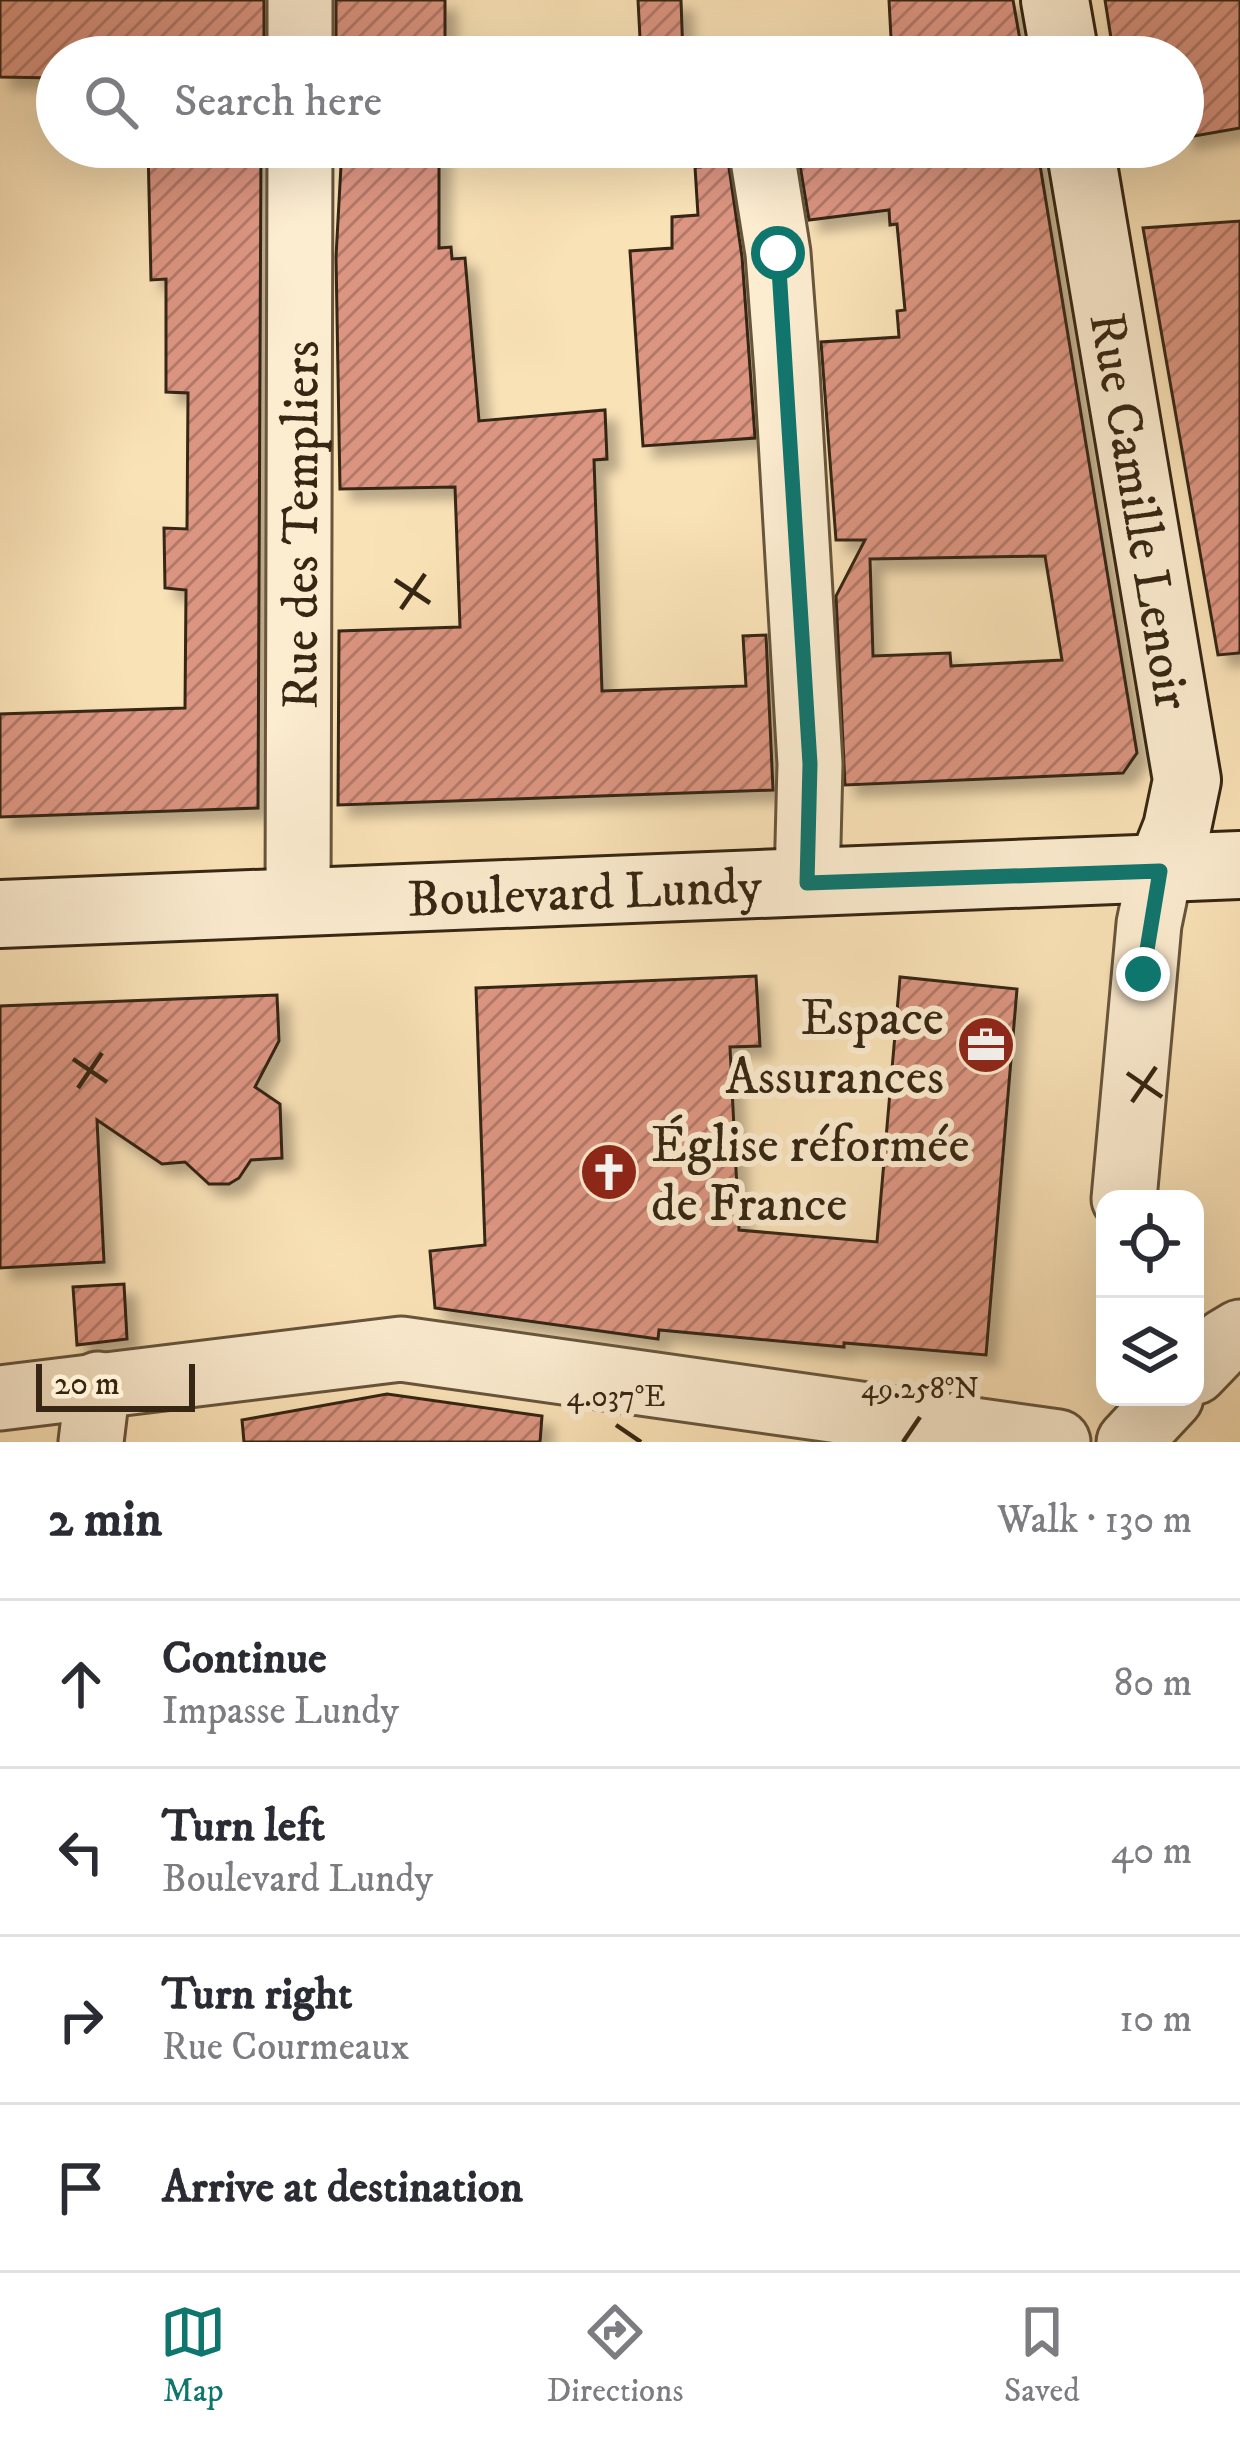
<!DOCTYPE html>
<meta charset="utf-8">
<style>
:root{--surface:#fff;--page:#f7f7f7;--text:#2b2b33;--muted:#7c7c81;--line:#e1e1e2;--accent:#0f766e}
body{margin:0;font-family:"IM FELL DW Pica",serif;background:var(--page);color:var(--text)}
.controls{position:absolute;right:36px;bottom:36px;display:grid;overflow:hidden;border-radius:24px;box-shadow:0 12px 48px #0002}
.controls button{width:108px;height:108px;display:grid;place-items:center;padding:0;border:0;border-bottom:3px solid var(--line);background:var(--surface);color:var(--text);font:60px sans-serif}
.scale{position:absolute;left:36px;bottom:30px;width:159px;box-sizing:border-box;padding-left:12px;border:6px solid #362613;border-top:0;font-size:33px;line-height:42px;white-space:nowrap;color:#362613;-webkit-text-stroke:9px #fcecd0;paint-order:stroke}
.stop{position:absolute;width:36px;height:36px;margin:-27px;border:9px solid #0f766e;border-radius:50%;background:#fff}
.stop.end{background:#0f766e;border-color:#fff;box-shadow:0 3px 12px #0008}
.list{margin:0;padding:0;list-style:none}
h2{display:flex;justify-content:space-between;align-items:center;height:156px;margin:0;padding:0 48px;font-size:51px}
h2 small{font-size:39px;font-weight:400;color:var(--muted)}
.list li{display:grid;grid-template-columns:78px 1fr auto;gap:36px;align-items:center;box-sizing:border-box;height:168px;padding:0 48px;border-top:3px solid var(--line)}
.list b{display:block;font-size:45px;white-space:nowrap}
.list p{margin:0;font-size:39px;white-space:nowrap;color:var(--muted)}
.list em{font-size:39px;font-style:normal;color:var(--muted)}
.icon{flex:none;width:66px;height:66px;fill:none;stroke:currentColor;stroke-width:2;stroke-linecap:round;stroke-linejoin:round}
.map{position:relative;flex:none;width:1240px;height:1442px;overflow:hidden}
.search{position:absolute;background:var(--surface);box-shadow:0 12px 48px #0002;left:36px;right:36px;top:36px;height:132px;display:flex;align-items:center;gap:30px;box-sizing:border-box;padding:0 42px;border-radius:66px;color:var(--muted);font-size:45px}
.sheet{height:828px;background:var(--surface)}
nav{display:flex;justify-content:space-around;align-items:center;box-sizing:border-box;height:168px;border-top:3px solid var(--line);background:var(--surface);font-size:33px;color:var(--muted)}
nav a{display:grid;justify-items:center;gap:6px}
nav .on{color:var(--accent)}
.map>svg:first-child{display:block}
.building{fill:url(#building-hatch);stroke:#362613;stroke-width:3;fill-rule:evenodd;filter:url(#shadow)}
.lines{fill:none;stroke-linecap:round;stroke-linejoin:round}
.street-casing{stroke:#67553c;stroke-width:69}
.secondary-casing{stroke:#362613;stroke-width:72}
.street{stroke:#fcecd0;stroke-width:63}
.secondary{stroke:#fcecd0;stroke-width:66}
.route{stroke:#0f766e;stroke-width:15}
.ticks{fill:none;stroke:#362613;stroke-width:4.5}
.labels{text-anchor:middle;stroke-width:12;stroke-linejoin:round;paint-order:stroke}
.street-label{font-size:51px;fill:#362613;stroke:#fcecd0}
.poi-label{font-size:51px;fill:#362613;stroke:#fcecd0;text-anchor:end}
.ticks-label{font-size:30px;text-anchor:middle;fill:#362613;stroke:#fcecd0;stroke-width:12;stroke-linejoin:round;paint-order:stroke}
</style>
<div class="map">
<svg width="1240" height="1442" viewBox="0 0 1240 1442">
<defs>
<pattern id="building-hatch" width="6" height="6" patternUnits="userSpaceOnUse" patternTransform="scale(3)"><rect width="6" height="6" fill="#dc9581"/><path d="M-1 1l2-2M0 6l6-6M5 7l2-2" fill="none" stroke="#b37968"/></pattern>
<filter id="shadow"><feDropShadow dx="11" dy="11" stdDeviation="6" flood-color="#0004"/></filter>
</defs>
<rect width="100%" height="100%" fill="#fae2b7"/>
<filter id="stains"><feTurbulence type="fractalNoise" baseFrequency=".00167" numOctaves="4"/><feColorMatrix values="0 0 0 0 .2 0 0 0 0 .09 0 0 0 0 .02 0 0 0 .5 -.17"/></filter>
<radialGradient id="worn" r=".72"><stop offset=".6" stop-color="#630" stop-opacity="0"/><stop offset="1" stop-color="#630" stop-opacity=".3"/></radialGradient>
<!-- building -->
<path class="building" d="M 0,0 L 264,0 L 264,57 L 57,57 L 57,78 L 0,77 Z
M 336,0 L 445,0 L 445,56 L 336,57 Z
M 638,0 L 681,0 L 683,57 L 641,57 Z
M 889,0 L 1013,0 L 1023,57 L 892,57 Z
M 1105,0 L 1240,0 L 1240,128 L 1183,138 L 1183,57 L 1114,57 Z
M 148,147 L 261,147 L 258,808 L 0,817 L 0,714 L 185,708 L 186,590 L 165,588 L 164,528 L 187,529 L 188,393 L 166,392 L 166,279 L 151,280 Z
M 342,147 L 439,147 L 439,248 L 451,247 L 452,259 L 465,258 L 479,421 L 605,410 L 607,459 L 594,460 L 602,691 L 746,686 L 743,636 L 766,635 L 773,790 L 338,805 L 339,631 L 460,627 L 455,487 L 340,489 L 336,257 Z
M 698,147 L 726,147 L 742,257 L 755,438 L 643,446 L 630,251 L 672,248 L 672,217 L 698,215 L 695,167 L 700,167 Z
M 797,147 L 1037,147 L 1137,753 L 1123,773 L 845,785 L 836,596 L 865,540 L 836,540 L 821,342 L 899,337 L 897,311 L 905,310 L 897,224 L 890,225 L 889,210 L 809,220 ZM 1045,556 L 1062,660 L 951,666 L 950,653 L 873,656 L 870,559 Z
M 1240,221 L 1240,653 L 1218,655 L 1143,228 Z
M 756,976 L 760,1046 L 730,1047 L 739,1230 L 877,1242 L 900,977 L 1017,989 L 986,1355 L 844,1343 L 844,1347 L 659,1330 L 658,1339 L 435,1308 L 430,1251 L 485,1245 L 476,988 Z
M 277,995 L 279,1041 L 255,1087 L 280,1104 L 282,1158 L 251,1160 L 239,1178 L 229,1184 L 209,1184 L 185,1162 L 162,1164 L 97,1120 L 104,1262 L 0,1268 L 0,1006 Z
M 124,1284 L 127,1339 L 77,1345 L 73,1287 Z
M 387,1394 L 542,1416 L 540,1442 L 244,1442 L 242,1420 Z"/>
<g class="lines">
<defs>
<g id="street">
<path d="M 300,57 L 300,0"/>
<path d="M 761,147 L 778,253 L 787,371 L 810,764 L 807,883"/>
<path id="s1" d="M 298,903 L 300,147"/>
<path d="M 1124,1199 L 1149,924 L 1160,871"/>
<path d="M 1195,1372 L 1225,1341 L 1240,1332"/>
<path d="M 0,1398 L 401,1349 L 1058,1442"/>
<path d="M 91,1442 L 98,1384"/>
<path d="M 1129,1442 L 1171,1397"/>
</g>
<g id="secondary">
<path d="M 1055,0 L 1065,57"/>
<path id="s2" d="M 1080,147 L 1187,780 L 1177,828 L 1160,871"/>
<path id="s3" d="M 0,914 L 1240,865"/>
</g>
</defs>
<!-- street casing -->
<use href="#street" class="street-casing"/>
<!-- secondary casing -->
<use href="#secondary" class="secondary-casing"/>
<!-- street -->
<use href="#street" class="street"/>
<!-- secondary -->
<use href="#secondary" class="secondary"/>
</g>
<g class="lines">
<!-- route -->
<path class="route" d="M 778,253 L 810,764 L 807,883 L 1160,871 L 1143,974"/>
</g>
<!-- ticks -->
<path class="ticks" d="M 395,580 L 430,603M 401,609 L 425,574M 73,1059 L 107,1082M 1127,1073 L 1162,1097M 78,1088 L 102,1053M 1132,1102 L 1156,1067M 616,1425 L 641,1442M 903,1442 L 920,1417"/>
<!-- icons -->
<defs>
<symbol id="office-disc" viewBox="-11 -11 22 22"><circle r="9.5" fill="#8f2418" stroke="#fcecd0"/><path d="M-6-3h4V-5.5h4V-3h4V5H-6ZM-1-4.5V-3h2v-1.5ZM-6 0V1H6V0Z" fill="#fff"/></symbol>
<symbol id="church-disc" viewBox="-11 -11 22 22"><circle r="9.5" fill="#8f2418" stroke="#fcecd0"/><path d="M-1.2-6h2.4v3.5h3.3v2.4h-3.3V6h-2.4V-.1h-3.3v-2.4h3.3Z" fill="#fff"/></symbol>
</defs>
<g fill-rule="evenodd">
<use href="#office-disc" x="953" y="1012" width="66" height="66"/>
<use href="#church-disc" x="576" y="1139" width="66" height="66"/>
</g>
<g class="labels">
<!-- street labels -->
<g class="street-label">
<text dy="18" stroke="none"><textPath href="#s2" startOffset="369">Rue Camille Lenoir</textPath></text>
<text dy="18" stroke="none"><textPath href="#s1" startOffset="378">Rue des Templiers</textPath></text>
<text dy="18" stroke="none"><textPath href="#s3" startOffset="585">Boulevard Lundy</textPath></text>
</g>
<!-- poi labels -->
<g class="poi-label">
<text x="944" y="1034">Espace<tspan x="944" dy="59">Assurances</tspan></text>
<text x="651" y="1161" text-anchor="start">Église réformée<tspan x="651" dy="59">de France</tspan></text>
</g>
</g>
<g class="ticks-label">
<text x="920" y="1398">49.258°N</text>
<text x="616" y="1406">4.037°E</text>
</g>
<rect width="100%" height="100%" filter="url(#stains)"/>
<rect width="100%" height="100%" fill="url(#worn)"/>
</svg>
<div class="controls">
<button><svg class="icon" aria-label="locate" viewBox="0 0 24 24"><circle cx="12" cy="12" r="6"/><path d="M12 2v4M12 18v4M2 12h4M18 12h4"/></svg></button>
<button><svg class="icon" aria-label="layers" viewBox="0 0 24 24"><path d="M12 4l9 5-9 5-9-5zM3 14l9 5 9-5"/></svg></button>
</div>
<div class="scale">20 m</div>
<div class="stop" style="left:778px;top:253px"></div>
<div class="stop end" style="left:1143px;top:974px"></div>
<div class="search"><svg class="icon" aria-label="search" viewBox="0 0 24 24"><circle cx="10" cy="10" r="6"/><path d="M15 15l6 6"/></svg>Search here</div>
</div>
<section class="sheet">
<h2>2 min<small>Walk · 130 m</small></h2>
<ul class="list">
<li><svg class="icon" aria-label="ahead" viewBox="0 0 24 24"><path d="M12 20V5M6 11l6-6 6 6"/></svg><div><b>Continue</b><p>Impasse Lundy</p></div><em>80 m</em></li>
<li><svg class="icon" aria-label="left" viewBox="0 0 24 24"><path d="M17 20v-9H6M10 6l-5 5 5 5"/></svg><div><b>Turn left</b><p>Boulevard Lundy</p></div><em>40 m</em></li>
<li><svg class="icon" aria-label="right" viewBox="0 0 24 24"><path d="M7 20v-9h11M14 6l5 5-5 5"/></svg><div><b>Turn right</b><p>Rue Courmeaux</p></div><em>10 m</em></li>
<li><svg class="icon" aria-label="arrive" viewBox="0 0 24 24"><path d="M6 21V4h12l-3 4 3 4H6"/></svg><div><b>Arrive at destination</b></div></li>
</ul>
</section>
<nav>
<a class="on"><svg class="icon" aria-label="map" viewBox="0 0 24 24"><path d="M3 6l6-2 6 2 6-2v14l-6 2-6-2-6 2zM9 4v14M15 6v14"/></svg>Map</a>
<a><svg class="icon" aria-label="directions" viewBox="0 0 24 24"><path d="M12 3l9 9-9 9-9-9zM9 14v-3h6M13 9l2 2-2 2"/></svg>Directions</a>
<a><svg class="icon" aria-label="saved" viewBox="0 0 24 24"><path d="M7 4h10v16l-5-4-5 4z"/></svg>Saved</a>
</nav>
